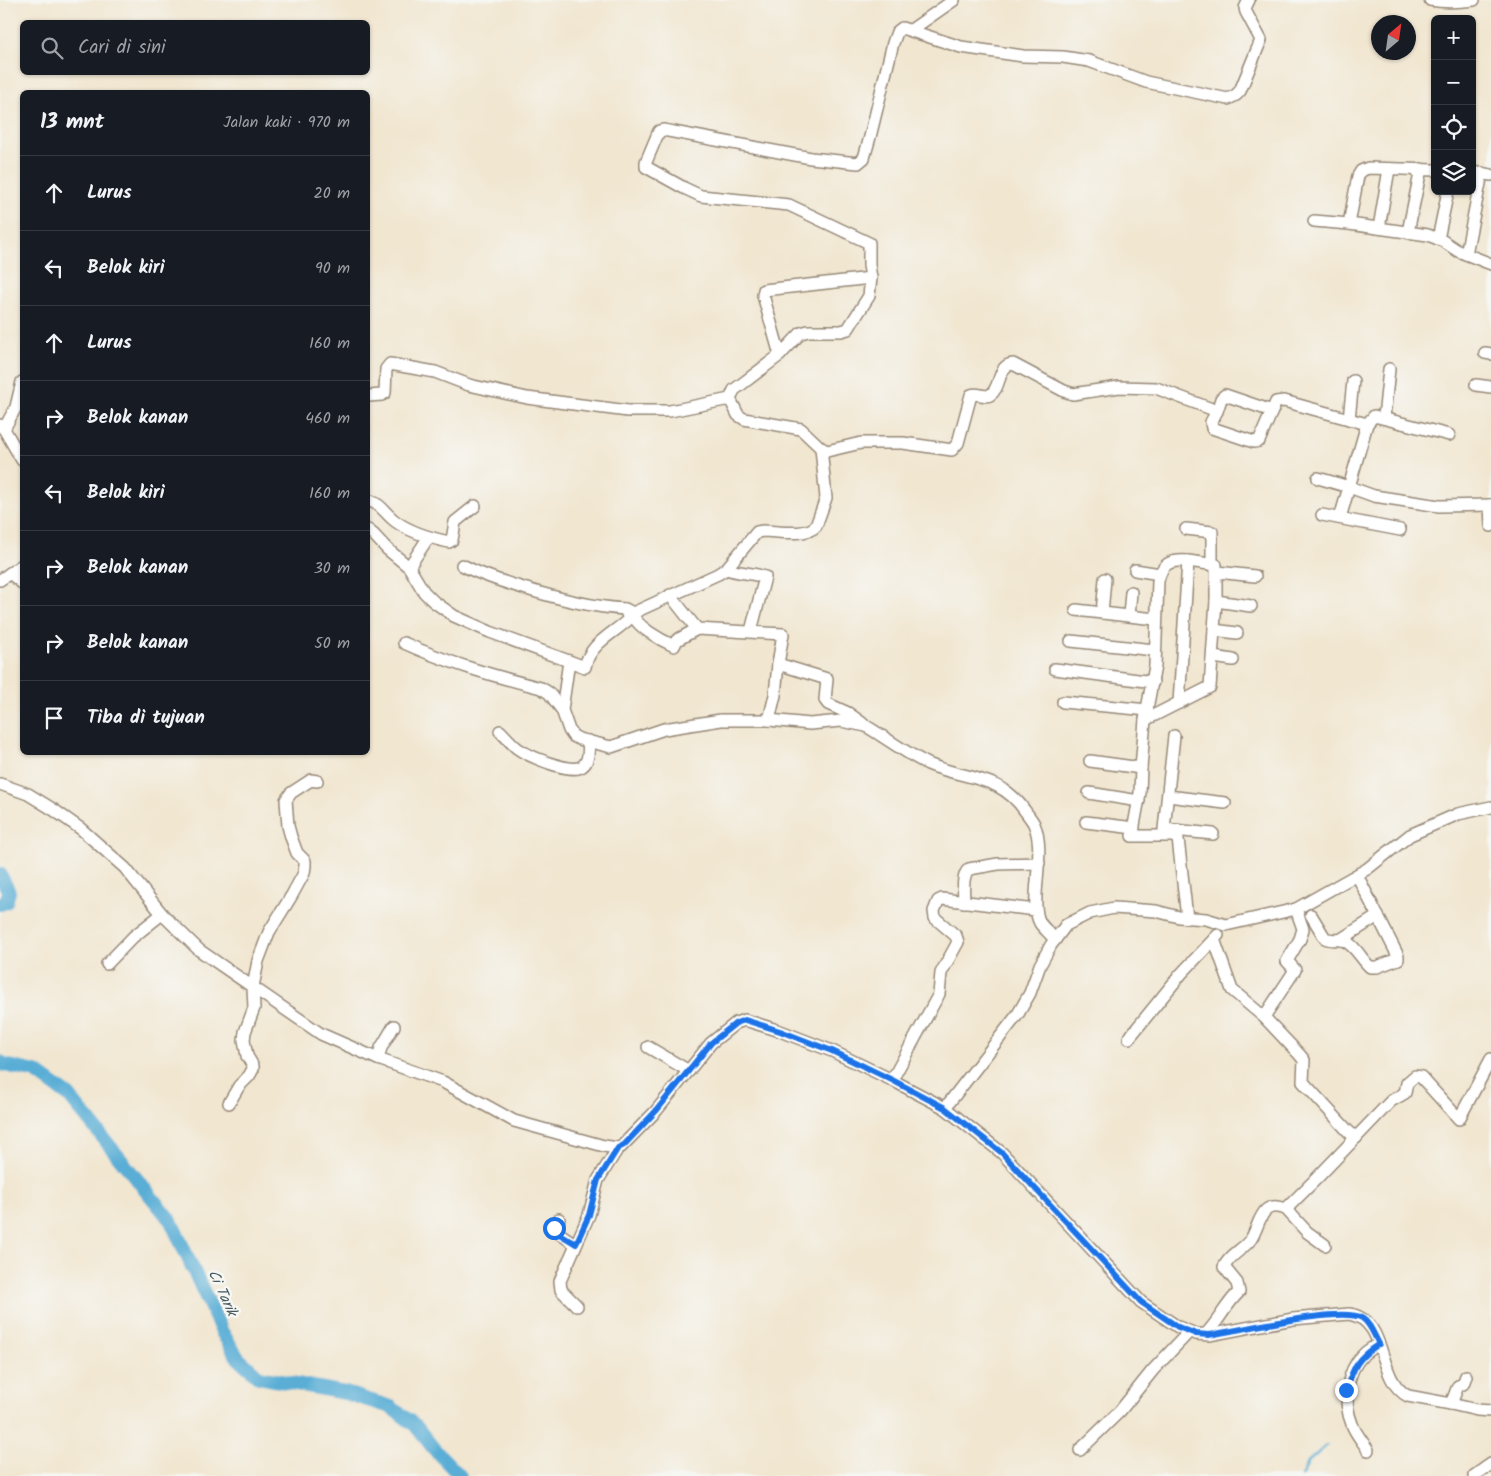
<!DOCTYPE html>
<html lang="id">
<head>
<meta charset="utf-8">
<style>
  body { margin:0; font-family:Kalam,sans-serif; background:#20242c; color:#f1f3f6 }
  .controls { position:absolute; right:15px; top:15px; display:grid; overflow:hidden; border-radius:8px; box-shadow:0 1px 4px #0004 }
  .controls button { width:45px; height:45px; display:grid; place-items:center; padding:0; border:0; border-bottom:1px solid #363941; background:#171b24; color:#f1f3f6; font:25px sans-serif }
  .compass { position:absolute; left:1371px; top:15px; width:45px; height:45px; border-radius:50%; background:#171b24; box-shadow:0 1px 4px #0004; rotate:29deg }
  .stop { position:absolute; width:15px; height:15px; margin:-11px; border:4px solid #1a73e8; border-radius:50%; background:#fff }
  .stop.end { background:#1a73e8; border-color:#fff; box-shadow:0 1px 5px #0008 }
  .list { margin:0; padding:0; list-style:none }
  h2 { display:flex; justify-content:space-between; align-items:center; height:65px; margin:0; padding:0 20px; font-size:21px }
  h2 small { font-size:16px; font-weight:400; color:#9ea1a6 }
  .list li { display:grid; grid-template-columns:32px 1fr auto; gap:15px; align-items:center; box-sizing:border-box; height:75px; padding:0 20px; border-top:1px solid #363941 }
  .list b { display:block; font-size:19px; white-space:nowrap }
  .list em { font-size:16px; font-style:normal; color:#9ea1a6 }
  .icon { flex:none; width:28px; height:28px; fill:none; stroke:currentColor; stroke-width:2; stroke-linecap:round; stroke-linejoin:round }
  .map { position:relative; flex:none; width:1491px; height:1476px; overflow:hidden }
  .search { position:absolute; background:#171b24; box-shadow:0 1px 4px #0004; left:20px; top:20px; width:350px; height:55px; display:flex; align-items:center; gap:12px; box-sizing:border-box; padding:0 18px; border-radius:8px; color:#9ea1a6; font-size:19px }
  .panel { position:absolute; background:#171b24; box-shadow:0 1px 4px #0004; left:20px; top:90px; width:350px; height:665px; border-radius:8px }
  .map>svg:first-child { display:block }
</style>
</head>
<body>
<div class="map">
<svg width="1491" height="1476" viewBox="0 0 1491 1476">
  <rect width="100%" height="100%" fill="#f6f6f2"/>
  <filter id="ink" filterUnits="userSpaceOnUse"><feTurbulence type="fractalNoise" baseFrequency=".02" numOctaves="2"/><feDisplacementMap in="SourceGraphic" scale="10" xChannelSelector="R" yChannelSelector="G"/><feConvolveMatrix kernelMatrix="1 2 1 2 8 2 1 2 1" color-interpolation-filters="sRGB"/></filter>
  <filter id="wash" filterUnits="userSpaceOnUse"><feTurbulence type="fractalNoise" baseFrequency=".0096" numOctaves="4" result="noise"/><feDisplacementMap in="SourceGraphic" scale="20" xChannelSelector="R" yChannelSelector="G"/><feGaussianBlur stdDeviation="1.12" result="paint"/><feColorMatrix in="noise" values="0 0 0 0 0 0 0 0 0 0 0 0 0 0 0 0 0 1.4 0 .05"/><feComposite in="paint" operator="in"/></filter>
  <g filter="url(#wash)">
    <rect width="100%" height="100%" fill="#f1e6d0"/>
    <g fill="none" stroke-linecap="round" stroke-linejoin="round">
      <polyline stroke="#5aaed6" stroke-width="2.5" points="1301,1476 1309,1461 1327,1445"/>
      <g stroke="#5aaed6" stroke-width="14">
        <polyline points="0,874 9,892 6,902 0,904"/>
        <polyline points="0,1062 4,1065 36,1072 69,1096 171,1221 222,1332 238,1358 259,1377 345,1393 391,1407 415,1425 434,1449 460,1476"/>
      </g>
    </g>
  </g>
  <g filter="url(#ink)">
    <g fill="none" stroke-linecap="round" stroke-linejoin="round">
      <defs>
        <g id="minor">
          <path d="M1430 0C1446 3 1459 2 1474 0"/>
          <polyline points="911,30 954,0"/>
          <polyline points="1472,172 1491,175"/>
          <polyline points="1314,221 1349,224 1428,235 1443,241 1458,251 1491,264"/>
          <polyline points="1349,224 1358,176 1361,171 1368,168 1435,170"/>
          <polyline points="1379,228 1389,169"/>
          <polyline points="1408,232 1421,169"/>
          <polyline points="1438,239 1448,191"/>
          <polyline points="1466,254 1482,173"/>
          <polyline points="1485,353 1491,354"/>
          <polyline points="780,355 763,295 764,290 871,278 869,265 869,243 789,205 701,196 684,188 646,167 646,162 659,131 663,130 811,158 858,163 864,158 870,137 893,43 897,32 902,28 961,47 1023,56 1063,57 1089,61 1146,82 1228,99 1236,95 1240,91 1261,40 1246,12 1245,8 1249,0"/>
          <polyline points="1476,385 1491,387"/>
          <polyline points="368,396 382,395 385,393 386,369 390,364 435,372 469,385 527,398 628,411 670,411 730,399 738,415 744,419 801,429 821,448"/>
          <polyline points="730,399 734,390 780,355 801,333 808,331 841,331 848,329 869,296 871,278"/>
          <polyline points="1217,411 1211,422 1212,428 1254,442 1259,441 1272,411"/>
          <polyline points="1384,418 1389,369"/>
          <polyline points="1349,419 1353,381"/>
          <polyline points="1367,424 1374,416 1449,435"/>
          <polyline points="0,425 4,429 22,460"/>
          <polyline points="4,429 16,407 22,382"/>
          <polyline points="1318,478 1349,487 1340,518"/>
          <path d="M368 500C383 505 383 512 395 521 410 532 430 538 449 542L452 540 455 522 475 506"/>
          <polyline points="1490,505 1491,526"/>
          <polyline points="1322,515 1400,530"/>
          <polyline points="1186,529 1212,532 1212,564"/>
          <path d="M368 530 374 535 387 549 409 567 424 592 433 601 454 616 490 632 585 667C589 644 613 634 629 619L625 609 633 613 718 574 726 569 757 532 763 531C777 531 806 537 816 526L826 498 821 448 827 451 861 443H903L952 450 958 443 971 395C978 392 985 398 990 395 1002 387 997 365 1013 364L1064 391 1073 394 1119 387 1156 388 1217 411 1221 399 1225 395 1272 411 1276 402 1284 401 1367 424 1349 487 1374 496 1439 506 1491 505"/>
          <polyline points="1188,561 1216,565 1216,601 1251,606"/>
          <path d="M462 565C481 575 500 581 520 587 555 598 589 607 625 609"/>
          <polyline points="409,567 428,538"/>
          <path d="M726 569C739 573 752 573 765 577L751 631"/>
          <polyline points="1135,570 1160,574"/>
          <polyline points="1217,572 1255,576"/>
          <polyline points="10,573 22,583"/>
          <polyline points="0,580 22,565"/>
          <polyline points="670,595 697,629"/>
          <polyline points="1076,610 1155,619"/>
          <path d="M633 613C634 626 663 641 674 646L677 640 697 629 783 634 778 664 827 679 825 700 828 704 848 713 862 723"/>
          <polyline points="1102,613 1105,579"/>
          <polyline points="1129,616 1131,592"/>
          <polyline points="1214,630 1237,633"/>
          <polyline points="1071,641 1154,650"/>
          <path d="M404 643C448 663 494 676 541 688L549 693 562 710"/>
          <polyline points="1213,657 1233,660"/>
          <path d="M569 661 562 710 569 730 573 736 579 739 611 747 664 729 721 720H769L810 724 841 721 866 726C886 738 907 754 928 764 965 780 1000 774 1025 811 1028 815 1032 820 1034 824 1047 853 1028 901 1040 923 1044 929 1051 934 1055 940"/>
          <polyline points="1055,669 1153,682"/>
          <polyline points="1063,702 1148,710"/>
          <polyline points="769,720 775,695 778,664"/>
          <path d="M1145 720 1155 666 1158 581C1162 563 1170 560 1188 561L1179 703"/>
          <path d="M500 731C506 737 511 743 517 748 526 755 538 759 549 763 573 771 592 775 588 741"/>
          <polyline points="1174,736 1164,829 1213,834"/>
          <polyline points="1090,761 1141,768 1145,720 1210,687 1216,601"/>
          <polyline points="1141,768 1140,793 1132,836 1174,836"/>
          <path d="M0 784 28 794 54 810 81 829 125 868 162 914 199 950 321 1034 378 1059 443 1082 514 1121 604 1146 618 1148 621 1147 656 1111 711 1043 736 1023 745 1020 780 1031 832 1051 892 1080 945 1108 1002 1153 1141 1302 1178 1327 1196 1334 1209 1335 1293 1319 1349 1314C1389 1320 1376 1380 1408 1396L1451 1404 1477 1410 1491 1411"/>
          <polyline points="1089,793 1139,801"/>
          <polyline points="1168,796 1225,803"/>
          <polyline points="1086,822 1134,828"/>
          <polyline points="1177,830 1187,918"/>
          <path d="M964 902C964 892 961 876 969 869L998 864 1039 863"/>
          <path d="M1311 915 1325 938C1331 941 1336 939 1342 940 1354 943 1361 959 1370 967H1377L1398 959V956L1357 875"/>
          <polyline points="1214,939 1232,990 1264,1017 1299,1054 1304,1060 1303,1082 1348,1131 1356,1138"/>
          <polyline points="1340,940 1378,916"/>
          <polyline points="107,964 133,937 162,914"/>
          <polyline points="1264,1017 1295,970 1287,961 1300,939 1303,929 1296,909"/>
          <polyline points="1129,1038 1181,974 1218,935"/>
          <polyline points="648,1047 689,1071"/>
          <polyline points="378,1059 381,1048 394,1026"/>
          <polyline points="892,1080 939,994 941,973 958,942 956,936 935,918 934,911 938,901 942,899 1036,910"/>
          <polyline points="229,1103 239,1086 249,1076 253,1069 253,1066 247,1056 244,1040 245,1032 254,1008 253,987 258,961 269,932 292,895 304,873 305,866 305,861 297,853 291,837 288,826 286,800 291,793 311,780 317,781"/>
          <polyline points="945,1108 1018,1014 1030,993 1040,965 1051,945 1066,925 1090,913 1114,908 1156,911 1179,917 1206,919 1226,925 1296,909 1367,869 1410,835 1458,814 1491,807"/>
          <polyline points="1286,1209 1307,1232 1325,1245"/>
          <polyline points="559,1219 554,1230 575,1244"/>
          <polyline points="577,1306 561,1290 560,1281 589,1215 598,1180 618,1148"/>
          <path d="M1203 1334H1206C1219 1321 1226 1304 1239 1292L1237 1283 1224 1267C1230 1254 1243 1250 1251 1239 1261 1223 1260 1199 1286 1209L1318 1177 1391 1101 1405 1093 1407 1083 1415 1076 1421 1077 1459 1119 1491 1059"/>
          <polyline points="1451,1404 1458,1386 1463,1384 1466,1376"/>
          <polyline points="1080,1450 1120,1411 1153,1370 1189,1332"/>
          <path d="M1368 1450C1363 1442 1355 1433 1352 1424 1343 1402 1346 1372 1363 1355 1367 1350 1374 1347 1379 1344"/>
          <polyline points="1474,1476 1491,1464"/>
        </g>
      </defs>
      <use href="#minor" stroke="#968877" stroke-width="14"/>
      <use href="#minor" stroke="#fff" stroke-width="11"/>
    </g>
  </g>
  <g fill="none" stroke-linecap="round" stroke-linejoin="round" filter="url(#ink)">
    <path stroke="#1a73e8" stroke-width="6" d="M554 1228 556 1232 576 1244 589 1215 598 1180 618 1148 624 1145 656 1111 711 1043 736 1023 745 1020 780 1031 832 1051 892 1080 945 1108 1002 1153 1141 1302 1178 1327 1196 1334 1209 1335C1237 1331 1342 1306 1362 1318 1370 1323 1374 1335 1379 1344 1357 1358 1354 1366 1346 1390"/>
  </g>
  <g text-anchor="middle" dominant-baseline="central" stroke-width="5" stroke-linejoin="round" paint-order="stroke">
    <g font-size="15" font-style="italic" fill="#46585e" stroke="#f6f6f2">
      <text transform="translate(222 1293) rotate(65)">Ci Tarik</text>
    </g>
  </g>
</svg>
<div class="controls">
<button>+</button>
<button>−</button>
<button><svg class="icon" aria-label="locate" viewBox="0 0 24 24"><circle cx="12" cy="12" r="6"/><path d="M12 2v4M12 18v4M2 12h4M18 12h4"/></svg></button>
<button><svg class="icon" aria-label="layers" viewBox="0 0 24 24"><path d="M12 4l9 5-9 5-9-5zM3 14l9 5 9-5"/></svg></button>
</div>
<svg class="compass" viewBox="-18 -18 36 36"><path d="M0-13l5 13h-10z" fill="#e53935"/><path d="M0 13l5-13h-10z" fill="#9ea1a6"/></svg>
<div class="stop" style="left:554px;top:1228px"></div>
<div class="stop end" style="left:1346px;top:1390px"></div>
<div class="search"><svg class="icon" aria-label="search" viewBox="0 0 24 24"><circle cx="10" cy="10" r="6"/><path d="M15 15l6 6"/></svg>Cari di sini</div>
<section class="panel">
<h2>13 mnt<small>Jalan kaki · 970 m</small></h2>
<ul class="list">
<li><svg class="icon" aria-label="ahead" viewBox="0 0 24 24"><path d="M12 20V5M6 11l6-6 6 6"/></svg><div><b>Lurus</b></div><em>20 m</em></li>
<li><svg class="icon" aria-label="left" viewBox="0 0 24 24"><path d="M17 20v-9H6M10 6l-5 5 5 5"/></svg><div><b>Belok kiri</b></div><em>90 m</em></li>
<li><svg class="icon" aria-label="ahead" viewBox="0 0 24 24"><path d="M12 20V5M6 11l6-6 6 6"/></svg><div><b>Lurus</b></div><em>160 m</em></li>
<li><svg class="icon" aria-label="right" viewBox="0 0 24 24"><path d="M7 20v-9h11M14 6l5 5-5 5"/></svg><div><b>Belok kanan</b></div><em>460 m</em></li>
<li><svg class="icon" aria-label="left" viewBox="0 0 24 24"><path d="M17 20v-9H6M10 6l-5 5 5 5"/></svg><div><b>Belok kiri</b></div><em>160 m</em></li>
<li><svg class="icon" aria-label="right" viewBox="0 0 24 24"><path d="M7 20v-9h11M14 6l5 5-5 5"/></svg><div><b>Belok kanan</b></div><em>30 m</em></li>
<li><svg class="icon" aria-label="right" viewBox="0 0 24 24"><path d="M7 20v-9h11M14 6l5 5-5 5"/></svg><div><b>Belok kanan</b></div><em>50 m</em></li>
<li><svg class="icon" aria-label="arrive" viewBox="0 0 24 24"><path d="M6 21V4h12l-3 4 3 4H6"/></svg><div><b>Tiba di tujuan</b></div></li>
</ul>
</section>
</div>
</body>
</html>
